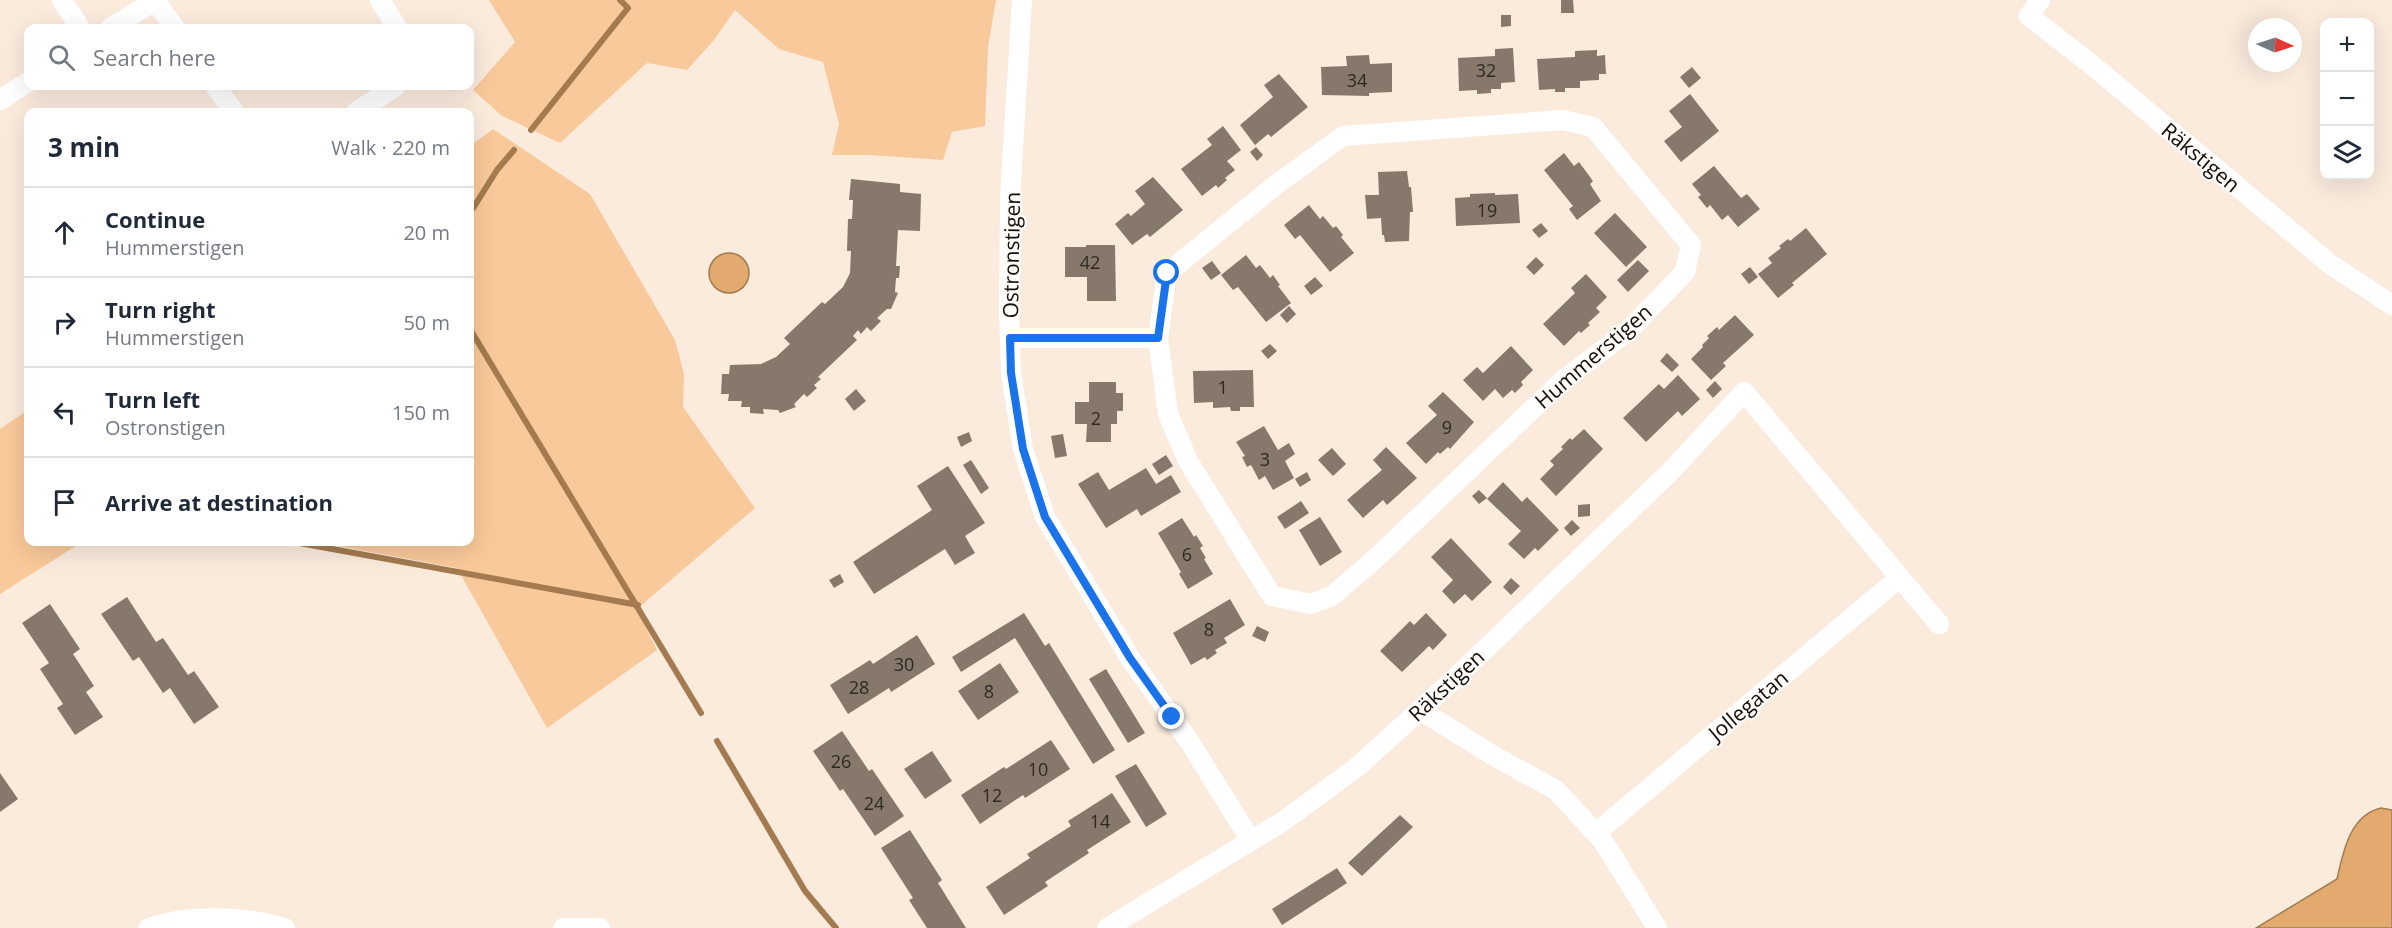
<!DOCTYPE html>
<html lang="en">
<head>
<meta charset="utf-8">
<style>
  body { margin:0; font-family:"Open Sans",sans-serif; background:#f6f6f7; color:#1f2937 }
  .controls { position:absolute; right:18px; top:18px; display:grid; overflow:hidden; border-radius:12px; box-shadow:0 6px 24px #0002 }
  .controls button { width:54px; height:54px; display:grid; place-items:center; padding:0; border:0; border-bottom:2px solid #e0e1e3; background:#fff; color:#1f2937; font:30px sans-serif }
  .compass { position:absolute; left:2248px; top:18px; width:54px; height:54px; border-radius:50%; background:#fff; box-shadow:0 6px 24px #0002; rotate:93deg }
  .stop { position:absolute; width:18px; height:18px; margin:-14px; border:4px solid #1a73e8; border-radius:50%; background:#fff }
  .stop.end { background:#1a73e8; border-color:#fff; box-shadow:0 2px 6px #0008 }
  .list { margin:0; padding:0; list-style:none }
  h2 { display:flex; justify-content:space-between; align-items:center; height:78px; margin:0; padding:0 24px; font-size:26px }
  h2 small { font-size:20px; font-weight:400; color:#747a83 }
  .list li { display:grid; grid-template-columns:39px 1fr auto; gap:18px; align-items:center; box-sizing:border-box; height:90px; padding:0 24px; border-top:2px solid #e0e1e3 }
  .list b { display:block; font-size:22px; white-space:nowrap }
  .list p { margin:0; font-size:20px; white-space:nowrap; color:#747a83 }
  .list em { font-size:20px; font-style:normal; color:#747a83 }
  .icon { flex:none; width:33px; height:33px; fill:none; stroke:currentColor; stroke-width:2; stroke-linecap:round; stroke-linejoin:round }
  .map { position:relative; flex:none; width:2392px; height:928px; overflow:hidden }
  .search { position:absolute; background:#fff; box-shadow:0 6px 24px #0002; left:24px; top:24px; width:450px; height:66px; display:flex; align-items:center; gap:15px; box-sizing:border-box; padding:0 21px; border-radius:12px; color:#747a83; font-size:22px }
  .panel { position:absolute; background:#fff; box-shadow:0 6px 24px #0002; left:24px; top:108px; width:450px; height:438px; border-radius:12px }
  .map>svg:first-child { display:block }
</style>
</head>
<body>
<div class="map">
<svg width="2392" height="928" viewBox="0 0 2392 928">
  <rect width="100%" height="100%" fill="#faebdd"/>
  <g fill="#f8c99a">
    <polygon points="489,0 996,0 988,47 985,126 952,132 943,160 870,155 832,155 839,124 823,62 779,49 735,10 714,40 687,70 647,63 560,143 502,116 473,90 515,42"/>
    <polygon points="493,129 590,194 675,340 684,374 683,407 755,508 637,609 657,650 547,728 457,568 317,542 470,542 470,146"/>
    <polygon points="28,410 28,542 82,542 0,594 0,429"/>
  </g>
  <g fill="#e3aa6f" stroke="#a47b50" stroke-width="1.5">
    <circle cx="729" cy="273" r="20"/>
    <path d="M2381 808 2392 810V928H2256L2337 879C2343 852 2350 815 2381 808Z"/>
  </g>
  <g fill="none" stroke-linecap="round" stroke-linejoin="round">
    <g stroke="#a47b50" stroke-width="6">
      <polyline points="531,130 628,8 620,0"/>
      <polyline points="470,213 497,170 514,150"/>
      <polyline points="470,329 701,713"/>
      <polyline points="294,542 638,605"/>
      <polyline points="717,741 805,891 836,928"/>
    </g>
  </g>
  <g fill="#86796c">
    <polygon points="1561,0 1573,0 1574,13 1561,13"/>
    <polygon points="1501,15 1511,15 1511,26 1501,27"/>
    <polygon points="1513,48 1515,82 1501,83 1501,89 1491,89 1491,93 1477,94 1477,90 1459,91 1458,58 1495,56 1495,49"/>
    <polygon points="1597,50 1597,56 1605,55 1606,74 1599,74 1599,80 1580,81 1580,88 1565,88 1565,92 1555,92 1555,89 1539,90 1537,59 1575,57 1575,51"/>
    <polygon points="1369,55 1370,64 1392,63 1392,92 1369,93 1369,96 1322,95 1321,67 1347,66 1346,56"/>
    <polygon points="1692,67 1701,78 1689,88 1680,77"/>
    <polygon points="1279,74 1308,107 1271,137 1268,134 1255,145 1240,125 1273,97 1264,85"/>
    <polygon points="1690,94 1719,131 1681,162 1664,141 1682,127 1669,111"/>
    <polygon points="1223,126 1241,150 1227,161 1235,170 1225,178 1227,180 1218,188 1216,185 1202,196 1181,169 1212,145 1207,139"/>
    <polygon points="1256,147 1263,155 1257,161 1250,152"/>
    <polygon points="1564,153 1574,166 1579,162 1593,181 1590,184 1601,201 1577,220 1569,209 1573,206 1544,170"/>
    <polygon points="1714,166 1741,198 1747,194 1760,209 1738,227 1728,215 1722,220 1710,205 1707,208 1698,197 1701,195 1692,184"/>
    <polygon points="1407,171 1409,187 1411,187 1413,212 1410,212 1409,241 1385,242 1384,235 1382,235 1381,218 1367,219 1365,195 1379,195 1378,172"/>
    <polygon points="1153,177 1183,210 1150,237 1147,234 1132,245 1115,224 1128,213 1131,216 1145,204 1135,191"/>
    <polygon points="851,179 900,184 900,192 921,194 920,231 898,230 896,266 900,266 899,278 896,278 895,292 898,293 891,309 887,309 877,318 881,321 871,331 867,327 861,334 858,330 853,336 857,340 818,377 821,379 814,385 817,388 807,397 804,394 794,404 796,407 780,413 778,410 763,409 764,414 750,413 750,407 741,407 742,401 728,401 729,394 721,394 722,374 729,374 730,365 761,364 776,357 790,344 784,338 822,302 825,304 843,287 850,273 851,251 847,251 848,219 852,219 853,200 849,200"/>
    <polygon points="1495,193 1495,195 1518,194 1520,223 1456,226 1455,198 1470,197 1470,194"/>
    <polygon points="1309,205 1320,219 1323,216 1333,228 1336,226 1343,235 1341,237 1354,253 1330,272 1300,235 1295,239 1284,225"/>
    <polygon points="1615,213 1647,247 1626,267 1594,233"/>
    <polygon points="1541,223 1548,231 1539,238 1532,230"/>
    <polygon points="1806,228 1827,254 1792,283 1794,285 1778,298 1758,274 1772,263 1768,258 1781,248 1779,246 1788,239 1790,241"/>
    <polygon points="1086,245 1115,245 1116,301 1087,301 1087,277 1065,277 1065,247 1086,247"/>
    <polygon points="1246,255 1256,268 1260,265 1270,278 1273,275 1280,285 1278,286 1291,303 1266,322 1238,287 1233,290 1221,275"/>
    <polygon points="1536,257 1544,265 1534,275 1526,267"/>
    <polygon points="1638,260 1649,271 1628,292 1617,280"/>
    <polygon points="1212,261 1221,273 1211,280 1202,268"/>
    <polygon points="1750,267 1758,277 1749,284 1741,274"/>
    <polygon points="1586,274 1607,297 1596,308 1600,312 1588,323 1590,325 1581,333 1579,331 1564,346 1543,324 1575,293 1571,288"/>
    <polygon points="1315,277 1323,286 1311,295 1304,286"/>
    <polygon points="1289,306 1296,314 1287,323 1280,315"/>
    <polygon points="1735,315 1754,335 1723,363 1726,366 1711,380 1691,359 1703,347 1702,345 1709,338 1707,336 1717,327 1719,330"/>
    <polygon points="1270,344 1277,351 1268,359 1261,351"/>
    <polygon points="1511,346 1533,370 1521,382 1523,385 1515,393 1512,390 1503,398 1495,389 1483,401 1463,380 1477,367 1483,373"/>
    <polygon points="1667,353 1679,365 1672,372 1660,361"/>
    <polygon points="1253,370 1254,407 1240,407 1240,411 1231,411 1230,407 1213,408 1213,402 1194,403 1193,371"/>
    <polygon points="1678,375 1700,399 1682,416 1678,411 1646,442 1623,418 1659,384 1664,389"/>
    <polygon points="1715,381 1722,389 1713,398 1706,390"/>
    <polygon points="1089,382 1116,382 1116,393 1123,393 1123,411 1117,411 1117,424 1111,424 1111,442 1086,442 1087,424 1075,424 1075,402 1089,402"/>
    <polygon points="856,389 866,401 854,411 845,399"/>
    <polygon points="1443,392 1474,422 1450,449 1448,447 1440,454 1438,452 1426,464 1406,443 1437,415 1428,406"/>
    <polygon points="1264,426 1278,450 1289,443 1295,454 1285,461 1294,478 1273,490 1265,476 1259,480 1251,465 1247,467 1242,457 1245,456 1236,442"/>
    <polygon points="1584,429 1603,449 1556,496 1540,479 1554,465 1550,461 1563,449 1561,447 1570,438 1572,440"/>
    <polygon points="969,432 972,441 961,447 957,437"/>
    <polygon points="1063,434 1067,456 1055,458 1051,436"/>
    <polygon points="1386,447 1417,478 1387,505 1383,500 1363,518 1347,500 1382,470 1373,460"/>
    <polygon points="1332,448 1346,464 1333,476 1318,460"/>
    <polygon points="1166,455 1173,466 1159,475 1152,464"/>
    <polygon points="971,460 989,488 981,494 963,465"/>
    <polygon points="948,466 985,523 965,536 975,553 955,565 945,549 874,594 853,562 932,510 917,486"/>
    <polygon points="1146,468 1156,484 1171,475 1181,492 1141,516 1137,509 1106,528 1078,484 1098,472 1109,490"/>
    <polygon points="1307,472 1311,480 1300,487 1295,479"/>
    <polygon points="1503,482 1522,502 1527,497 1559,530 1538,551 1535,548 1524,559 1508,544 1521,531 1487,499"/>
    <polygon points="1479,490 1487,498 1479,504 1472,496"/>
    <polygon points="1301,501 1309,513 1285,529 1277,517"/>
    <polygon points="1590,504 1590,516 1578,517 1578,505"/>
    <polygon points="1320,517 1342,552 1320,566 1299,530"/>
    <polygon points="1182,518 1194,537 1196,535 1203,546 1200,548 1206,558 1204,559 1213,574 1188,589 1179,574 1181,572 1158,533"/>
    <polygon points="1572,520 1580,528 1571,536 1564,528"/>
    <polygon points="1451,538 1492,582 1472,601 1465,594 1454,604 1442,591 1453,580 1431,557"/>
    <polygon points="840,574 844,582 834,588 829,580"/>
    <polygon points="1511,578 1520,586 1511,595 1503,587"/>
    <polygon points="127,597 156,642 163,638 188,675 194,671 219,707 194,724 170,688 163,693 139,657 133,661 101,614"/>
    <polygon points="1230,599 1245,625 1224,638 1227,643 1215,650 1217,653 1207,660 1205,657 1191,665 1173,633"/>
    <polygon points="50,604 80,649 73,654 94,686 86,692 103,717 75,735 57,708 63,704 40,669 49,663 22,623"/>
    <polygon points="1024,613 1045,646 1049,643 1115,750 1093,764 1015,638 961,672 952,657"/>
    <polygon points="1426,613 1447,635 1433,650 1429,646 1402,672 1380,651 1410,621 1414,625"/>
    <polygon points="1257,626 1269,632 1265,642 1252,636"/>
    <polygon points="917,635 935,664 891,692 889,688 848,714 830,685 870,660 873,664"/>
    <polygon points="1000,663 1019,692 978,720 958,691"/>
    <polygon points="1106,669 1145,733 1128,743 1089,679"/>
    <polygon points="842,731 869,771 872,769 904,816 875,836 843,789 840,791 813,751"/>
    <polygon points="1051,740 1070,769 1025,798 1023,795 980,824 961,795 1004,767 1006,769"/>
    <polygon points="932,751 952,781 925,799 904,769"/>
    <polygon points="1136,764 1167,814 1146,827 1115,776"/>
    <polygon points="0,773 18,799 0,812"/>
    <polygon points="1112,793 1131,822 1087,850 1089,853 1045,882 1048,886 1004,915 986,887 1030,858 1027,854 1071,826 1068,821"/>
    <polygon points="1400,815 1413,827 1362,876 1348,863"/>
    <polygon points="910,830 942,880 938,883 966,928 927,928 909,900 913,898 881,848"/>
    <polygon points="1337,868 1347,883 1282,925 1272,909"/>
  </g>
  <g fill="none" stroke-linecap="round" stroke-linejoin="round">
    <g stroke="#fff" stroke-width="20">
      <polyline points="62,0 80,28"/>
      <polyline points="380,0 397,28"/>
      <polyline points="1022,0 1010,197 1009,312 1011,373 1023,449 1045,517 1130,658 1191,744 1251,841"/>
      <polyline points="2040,0 2029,16 2092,65 2330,264 2392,305"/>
      <polyline points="155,1 175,28"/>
      <polyline points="110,28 157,0"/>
      <polyline points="215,86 234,112"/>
      <polyline points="0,100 28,82"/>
      <polyline points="356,112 396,86"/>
      <polyline points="1010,338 1158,338 1167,273 1277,184 1343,136 1563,120 1593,127 1691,245 1685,272 1629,330 1561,382 1375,559 1332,596 1311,604 1272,596 1188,461 1168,414 1158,338"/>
      <polyline points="1420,710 1494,756 1556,790 1603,841 1657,928"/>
      <polyline points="1596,833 1899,578"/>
      <path d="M149 928C188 914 245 916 285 928"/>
      <polyline points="563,928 600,928"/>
      <polyline points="1107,928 1282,822 1356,768 1452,681 1671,471 1744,392 1939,624"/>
    </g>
  </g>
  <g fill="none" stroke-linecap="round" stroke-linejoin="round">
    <polyline stroke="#1a73e8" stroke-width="8" points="1167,273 1158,338 1010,338 1011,373 1023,449 1045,517 1130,658 1172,717"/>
  </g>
  <g text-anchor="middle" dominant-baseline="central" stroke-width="4.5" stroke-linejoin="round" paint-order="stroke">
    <g font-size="18" fill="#2e2821">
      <text x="1486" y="70">32</text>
      <text x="1357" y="80">34</text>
      <text x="1487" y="210">19</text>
      <text x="1090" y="262">42</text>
      <text x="1223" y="387">1</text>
      <text x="1096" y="418">2</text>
      <text x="1447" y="427">9</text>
      <text x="1265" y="459">3</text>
      <text x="1187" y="554">6</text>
      <text x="1209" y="629">8</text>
      <text x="904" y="664">30</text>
      <text x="859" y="687">28</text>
      <text x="989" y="691">8</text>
      <text x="841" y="761">26</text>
      <text x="1038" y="769">10</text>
      <text x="992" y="795">12</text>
      <text x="874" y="803">24</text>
      <text x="1100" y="821">14</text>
    </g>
    <g font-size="21" fill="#110d08" stroke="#fefbf8">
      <text transform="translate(2201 157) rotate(40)">Räkstigen</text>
      <text transform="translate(1011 255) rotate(-89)">Ostronstigen</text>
      <text transform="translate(1593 356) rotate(-41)">Hummerstigen</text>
      <text transform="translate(1446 685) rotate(-43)">Räkstigen</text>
      <text transform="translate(1748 705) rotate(-40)">Jollegatan</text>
    </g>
  </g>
</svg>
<div class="controls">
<button>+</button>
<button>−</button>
<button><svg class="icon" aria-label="layers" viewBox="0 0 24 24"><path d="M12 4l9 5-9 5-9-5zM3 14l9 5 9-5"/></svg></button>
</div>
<svg class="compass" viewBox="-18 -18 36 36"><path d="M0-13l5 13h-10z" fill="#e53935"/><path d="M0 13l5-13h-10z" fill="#747a83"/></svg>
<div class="stop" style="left:1167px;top:273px"></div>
<div class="stop end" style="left:1172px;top:717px"></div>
<div class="search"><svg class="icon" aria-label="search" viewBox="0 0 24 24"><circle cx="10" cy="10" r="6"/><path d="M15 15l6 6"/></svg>Search here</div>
<section class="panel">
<h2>3 min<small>Walk · 220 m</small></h2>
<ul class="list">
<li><svg class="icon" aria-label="ahead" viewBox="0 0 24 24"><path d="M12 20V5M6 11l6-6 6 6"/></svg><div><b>Continue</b><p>Hummerstigen</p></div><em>20 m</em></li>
<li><svg class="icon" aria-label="right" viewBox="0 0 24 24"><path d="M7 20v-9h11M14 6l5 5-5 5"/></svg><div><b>Turn right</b><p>Hummerstigen</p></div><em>50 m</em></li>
<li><svg class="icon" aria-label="left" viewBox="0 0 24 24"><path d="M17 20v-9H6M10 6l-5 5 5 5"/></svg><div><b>Turn left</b><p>Ostronstigen</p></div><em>150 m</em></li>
<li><svg class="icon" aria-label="arrive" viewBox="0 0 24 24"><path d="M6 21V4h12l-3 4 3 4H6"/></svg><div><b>Arrive at destination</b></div></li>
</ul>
</section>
</div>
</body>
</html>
